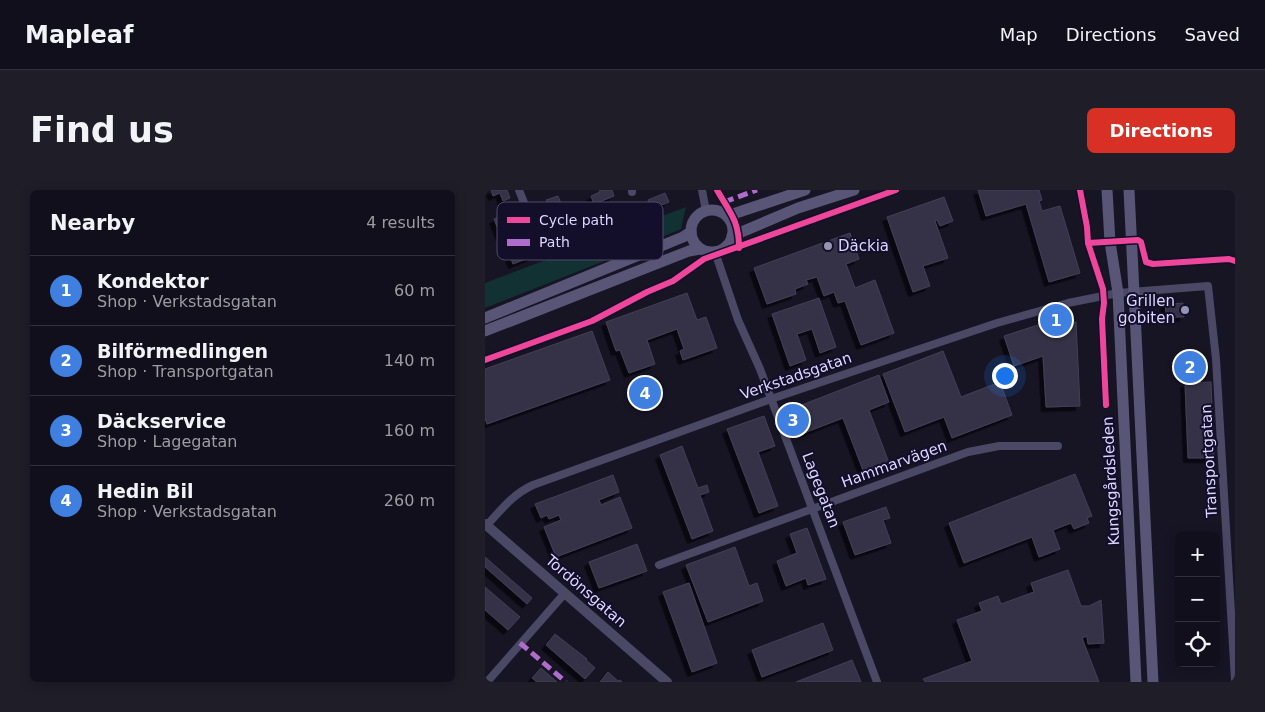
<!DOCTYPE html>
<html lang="en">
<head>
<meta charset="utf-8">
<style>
  body { margin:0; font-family:"DejaVu Sans",sans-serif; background:#1e1d28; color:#f1f3f6 }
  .controls { position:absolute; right:15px; bottom:15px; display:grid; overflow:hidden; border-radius:8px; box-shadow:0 2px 12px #0003 }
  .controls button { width:45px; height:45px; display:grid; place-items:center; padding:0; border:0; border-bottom:1px solid #302f3a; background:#110f1b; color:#f1f3f6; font:25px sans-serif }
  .you { position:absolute; left:519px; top:185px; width:18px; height:18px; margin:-12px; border:4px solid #fff; border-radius:50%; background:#1a73e8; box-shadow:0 0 0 8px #1a73e833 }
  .badge { display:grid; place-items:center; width:32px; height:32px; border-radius:50%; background:#d93025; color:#fff; font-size:16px; font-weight:700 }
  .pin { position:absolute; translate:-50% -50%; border:2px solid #fff; box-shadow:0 1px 5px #0006 }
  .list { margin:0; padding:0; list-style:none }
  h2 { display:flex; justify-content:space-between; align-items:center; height:65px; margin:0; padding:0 20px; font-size:21px }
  h2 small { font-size:16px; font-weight:400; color:#9c9ca3 }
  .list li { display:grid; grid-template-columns:32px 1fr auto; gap:15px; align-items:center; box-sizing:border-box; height:70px; padding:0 20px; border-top:1px solid #302f3a }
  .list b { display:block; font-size:19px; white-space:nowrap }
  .list p { margin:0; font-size:16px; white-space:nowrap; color:#9c9ca3 }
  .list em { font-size:16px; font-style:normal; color:#9c9ca3 }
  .icon { flex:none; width:28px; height:28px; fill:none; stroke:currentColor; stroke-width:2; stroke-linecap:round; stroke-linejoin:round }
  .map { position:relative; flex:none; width:750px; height:492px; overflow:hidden; border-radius:8px }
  header { display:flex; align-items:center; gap:30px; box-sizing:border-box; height:70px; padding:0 25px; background:#110f1b; border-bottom:1px solid #302f3a }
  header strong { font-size:24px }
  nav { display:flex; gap:28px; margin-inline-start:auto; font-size:18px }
  .intro { display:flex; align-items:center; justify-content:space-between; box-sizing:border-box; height:120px; padding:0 30px }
  h1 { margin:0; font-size:35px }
  .button { padding:12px 22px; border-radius:8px; background:#d93025; color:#fff; font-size:18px; font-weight:700 }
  main { display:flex; gap:30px; padding:0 30px }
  aside { flex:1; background:#110f1b; border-radius:8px; box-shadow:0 2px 12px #0003 }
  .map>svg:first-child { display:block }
</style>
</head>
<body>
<header>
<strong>Mapleaf</strong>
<nav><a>Map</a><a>Directions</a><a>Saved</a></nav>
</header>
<div class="intro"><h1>Find us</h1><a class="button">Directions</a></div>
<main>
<aside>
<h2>Nearby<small>4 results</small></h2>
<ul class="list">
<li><span class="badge" style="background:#3f7fe0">1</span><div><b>Kondektor</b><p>Shop · Verkstadsgatan</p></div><em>60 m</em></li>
<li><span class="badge" style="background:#3f7fe0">2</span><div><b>Bilförmedlingen</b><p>Shop · Transportgatan</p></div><em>140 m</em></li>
<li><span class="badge" style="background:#3f7fe0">3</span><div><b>Däckservice</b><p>Shop · Lagegatan</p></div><em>160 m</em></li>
<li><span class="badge" style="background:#3f7fe0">4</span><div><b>Hedin Bil</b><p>Shop · Verkstadsgatan</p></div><em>260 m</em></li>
</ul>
</aside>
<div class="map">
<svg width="750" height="492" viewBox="0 0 750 492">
  <defs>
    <filter id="shadow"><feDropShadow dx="-4.5" dy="4.5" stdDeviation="0" flood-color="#0009"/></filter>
  </defs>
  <rect width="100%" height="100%" fill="#171424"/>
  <polygon fill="#113132" points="201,17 196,39 127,68 0,118 0,93"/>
  <g fill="#363246" stroke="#433f58" filter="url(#shadow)">
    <polygon points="6,0 22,0 25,8 18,11 15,3 8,6"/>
    <polygon points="114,0 127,0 129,6 109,14 106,6 115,2"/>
    <polygon points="493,0 554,0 557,10 554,11 557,21 575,16 595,83 564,92 541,14 501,26"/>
    <polygon points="180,3 184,12 166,19 163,10"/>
    <polygon points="73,6 81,26 69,31 61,10"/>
    <polygon points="459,7 468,31 455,36 452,30 450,31 463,68 438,76 445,96 428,102 402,27"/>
    <polygon points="22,24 30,44 17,49 9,29"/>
    <polygon points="365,43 374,69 361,74 370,98 390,90 409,143 376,155 360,111 353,113 349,102 339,106 332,87 321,90 323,94 310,99 311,104 282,114 269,78"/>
    <polygon points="43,53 48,66 28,74 23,61"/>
    <polygon points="202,103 212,130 221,127 232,158 198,170 195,161 199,159 192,139 162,150 170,174 144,183 135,160 131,161 121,132"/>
    <polygon points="334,108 351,157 335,163 327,139 312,144 321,170 305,176 287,124"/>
    <polygon points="680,110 687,110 687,114 698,113 699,127 681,127"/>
    <polygon points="591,132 595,216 561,217 558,166 529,176 519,146 556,134"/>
    <polygon points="107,141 125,190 2,234 0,228 0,179"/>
    <polygon points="458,161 476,207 515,192 527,225 467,248 459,227 420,242 398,184"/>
    <polygon points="394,185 404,212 384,220 406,278 381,288 358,228 319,243 309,218"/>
    <polygon points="726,192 729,268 703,268 700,193"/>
    <polygon points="279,226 290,256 273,262 293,316 274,323 242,239"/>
    <polygon points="197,256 213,298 222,295 224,302 215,305 228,341 207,349 175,265"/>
    <polygon points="590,284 607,326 602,328 604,333 589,339 586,333 568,340 575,359 554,367 547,347 479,373 464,333"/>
    <polygon points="128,285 134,302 114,310 116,315 135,307 147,338 71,367 59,337 76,330 74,325 64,329 62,325 56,328 50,314"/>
    <polygon points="401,317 405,328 398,330 406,353 370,365 358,332"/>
    <polygon points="322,338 341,389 323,395 321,388 301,396 292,371 312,363 305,344"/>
    <polygon points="152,354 162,381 114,398 104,372"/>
    <polygon points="250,357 264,396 272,393 278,411 223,432 201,375"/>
    <polygon points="0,367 47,408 42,414 0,377"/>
    <polygon points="583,380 596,416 604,416 616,410 619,453 603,454 602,446 597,448 614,492 440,492 438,489 487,471 472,430 497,421 494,413 513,406 516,414 549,402 546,393"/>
    <polygon points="204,393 232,473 207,482 178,402"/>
    <polygon points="0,397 35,427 23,440 0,420"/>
    <polygon points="338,433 348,460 277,487 267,460"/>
    <polygon points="70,444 102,469 101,470 110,478 100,489 61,455"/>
    <polygon points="367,470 376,492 311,492"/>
    <polygon points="56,478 72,492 52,492 47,488"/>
    <polygon points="123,482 133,491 135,490 137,492 115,492"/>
  </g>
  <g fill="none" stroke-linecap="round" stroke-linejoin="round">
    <g stroke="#4a4865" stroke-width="8">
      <polyline points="34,0 45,28"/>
      <polyline points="147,0 147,2"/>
      <polyline points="217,0 221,21"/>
      <polyline points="230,62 253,130 275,179 392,492"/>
      <path d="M2 335C16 320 28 304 48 295L286 209 512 133 583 113 633 103 723 96 731 169 750 490"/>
      <polyline points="174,375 483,262 514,256 573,256"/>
      <polyline points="2,492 80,403"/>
    </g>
    <polyline stroke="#4a4865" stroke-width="10" points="0,334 182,492"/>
    <g stroke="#585577" stroke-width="11">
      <polyline points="622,0 625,52 633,103 651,492"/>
      <polyline points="644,0 668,492"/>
      <circle cx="227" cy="41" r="21"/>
      <polyline points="242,26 320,0"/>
      <polyline points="247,46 313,18 369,0"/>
      <polyline points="0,128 198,47 206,42"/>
      <polyline points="0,141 204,61 215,59"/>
    </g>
    <g stroke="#b06ccc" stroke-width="5" stroke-dasharray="10 5" stroke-linecap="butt">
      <polyline points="239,12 272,0"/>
      <polyline points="35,453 81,492"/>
    </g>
    <defs>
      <g id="cycleway">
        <path d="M232 0C245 23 254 30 254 58"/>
        <polyline points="595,0 602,37 603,53 618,99 619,113 617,129 621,215"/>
        <polyline points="603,53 653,50 656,52 661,72 668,74 744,69 750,71"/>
        <polyline points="0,170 107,131 162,102 188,91 219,69 411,0"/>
      </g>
    </defs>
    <use href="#cycleway" stroke="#130e2a" stroke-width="9"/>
    <use href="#cycleway" stroke="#ed469a" stroke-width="6"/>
  </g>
  <g fill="#9793b2" stroke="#130e2a" stroke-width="2">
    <circle cx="343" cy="56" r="5"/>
    <circle cx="700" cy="120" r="5"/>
  </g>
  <g text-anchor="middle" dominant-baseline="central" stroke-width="4" stroke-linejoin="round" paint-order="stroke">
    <g font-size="15" fill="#dcd7ff" stroke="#130e2a" text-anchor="start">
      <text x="353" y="56">Däckia</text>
      <text x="690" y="111" text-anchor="end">Grillen<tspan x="690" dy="17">gobiten</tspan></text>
    </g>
    <g font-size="15" fill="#dcd7ff" stroke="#130e2a">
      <text transform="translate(311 186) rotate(-19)">Verkstadsgatan</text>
      <text transform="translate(724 271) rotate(-93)">Transportgatan</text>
      <text transform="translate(409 274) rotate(-20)">Hammarvägen</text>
      <text transform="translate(626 291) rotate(-93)">Kungsgårdsleden</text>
      <text transform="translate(336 300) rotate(69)">Lagegatan</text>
      <text transform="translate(101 401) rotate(41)">Tordönsgatan</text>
    </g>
  </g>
  <rect x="12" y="12" width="166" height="58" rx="8" fill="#130e2a" stroke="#4f4a6a" stroke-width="1"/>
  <rect x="22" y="27" width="23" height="6" fill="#ed469a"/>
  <rect x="22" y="49" width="23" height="7" fill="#b06ccc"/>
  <g font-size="14" fill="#dcd7ff">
    <text x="54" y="35">Cycle path</text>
    <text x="54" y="57">Path</text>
  </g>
</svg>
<div class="controls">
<button>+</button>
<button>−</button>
<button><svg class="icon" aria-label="locate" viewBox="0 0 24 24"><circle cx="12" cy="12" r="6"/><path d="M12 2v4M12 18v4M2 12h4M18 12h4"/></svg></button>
</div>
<div class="you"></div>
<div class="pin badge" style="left:571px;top:130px;background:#3f7fe0">1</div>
<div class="pin badge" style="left:705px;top:177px;background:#3f7fe0">2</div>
<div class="pin badge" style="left:308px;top:230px;background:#3f7fe0">3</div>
<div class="pin badge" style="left:160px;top:203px;background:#3f7fe0">4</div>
</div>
</main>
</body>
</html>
